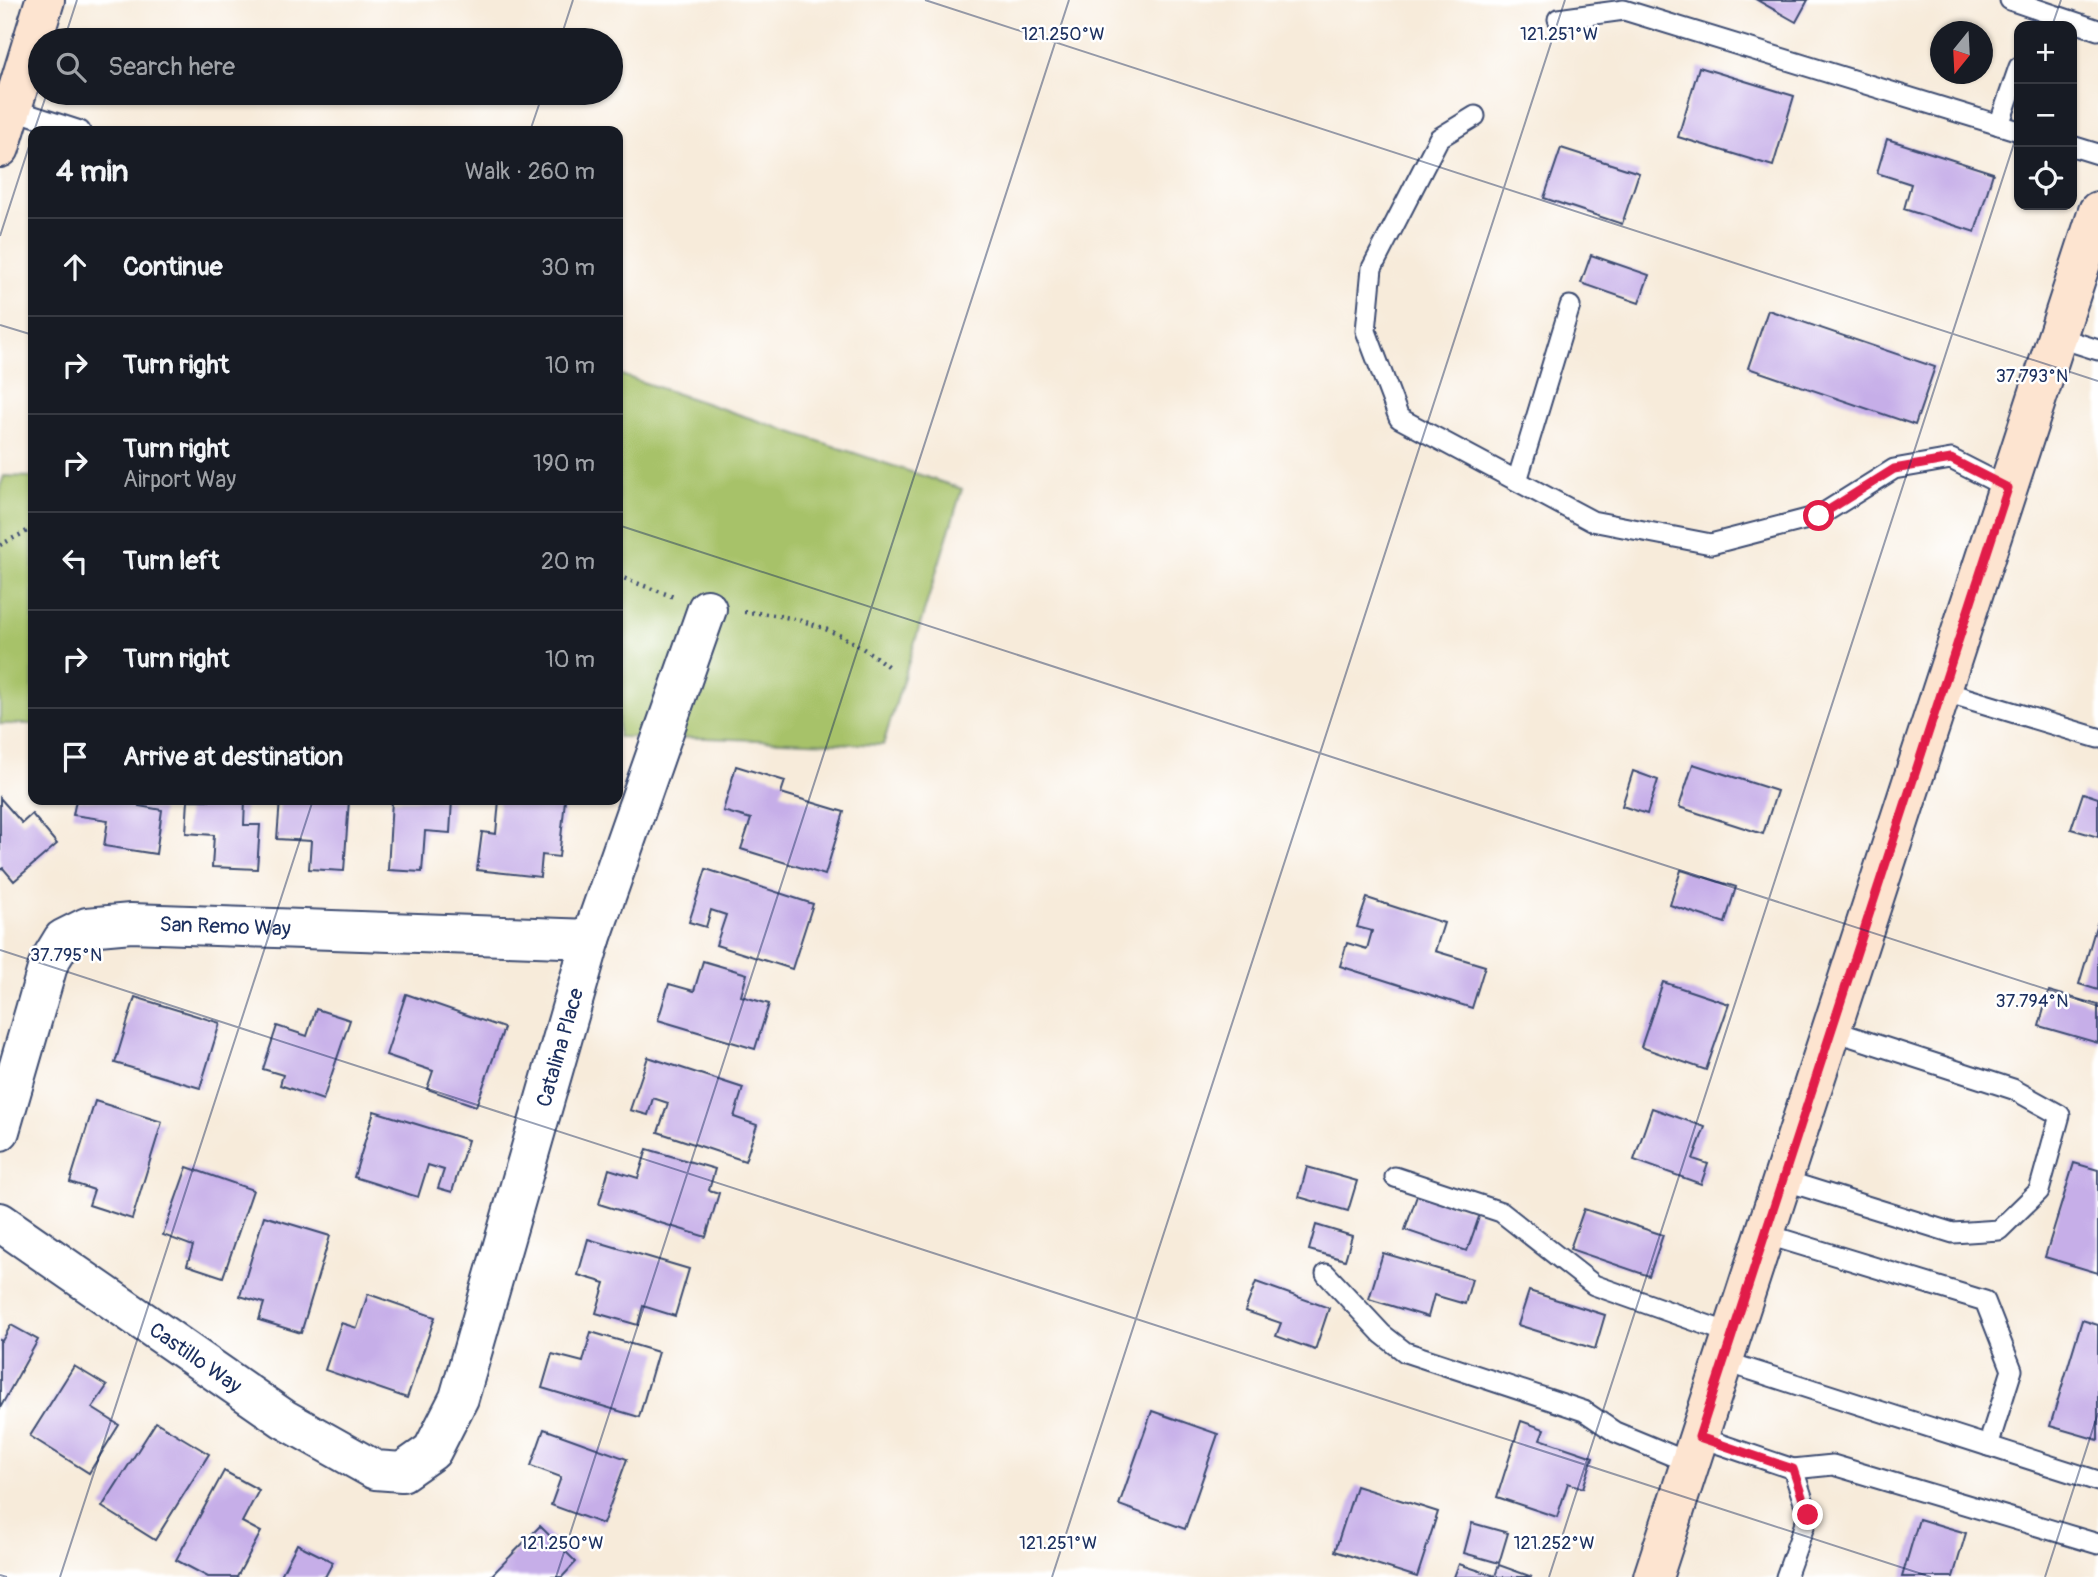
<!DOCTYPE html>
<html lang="en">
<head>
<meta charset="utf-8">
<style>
  body { margin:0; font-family:Pangolin,sans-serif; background:#20242c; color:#f1f3f6 }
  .controls { position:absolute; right:21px; top:21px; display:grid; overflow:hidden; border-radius:14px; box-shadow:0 2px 5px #0004 }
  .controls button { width:63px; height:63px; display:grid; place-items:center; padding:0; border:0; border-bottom:2px solid #363941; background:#171b24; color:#f1f3f6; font:35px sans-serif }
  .compass { position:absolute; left:1930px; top:21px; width:63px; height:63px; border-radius:50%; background:#171b24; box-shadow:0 2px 5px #0004; rotate:198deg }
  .stop { position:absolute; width:21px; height:21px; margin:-16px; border:5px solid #e11d48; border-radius:50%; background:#fff }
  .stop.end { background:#e11d48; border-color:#fff; box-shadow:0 2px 7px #0008 }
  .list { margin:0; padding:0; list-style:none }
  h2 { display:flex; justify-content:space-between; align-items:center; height:91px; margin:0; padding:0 28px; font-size:30px }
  h2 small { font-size:23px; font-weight:400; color:#9ea1a6 }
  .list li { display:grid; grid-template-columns:46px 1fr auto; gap:21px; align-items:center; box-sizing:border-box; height:98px; padding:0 28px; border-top:2px solid #363941 }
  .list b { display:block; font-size:26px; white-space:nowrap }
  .list p { margin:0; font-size:23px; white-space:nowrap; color:#9ea1a6 }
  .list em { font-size:23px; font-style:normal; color:#9ea1a6 }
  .icon { flex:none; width:38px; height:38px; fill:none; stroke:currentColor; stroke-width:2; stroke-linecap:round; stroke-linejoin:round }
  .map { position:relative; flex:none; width:2098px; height:1577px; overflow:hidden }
  .search { position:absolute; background:#171b24; box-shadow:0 2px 5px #0004; left:28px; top:28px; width:595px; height:77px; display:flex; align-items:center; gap:18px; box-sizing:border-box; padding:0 24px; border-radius:38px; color:#9ea1a6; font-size:26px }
  .panel { position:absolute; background:#171b24; box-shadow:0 2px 5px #0004; left:28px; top:126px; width:595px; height:679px; border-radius:14px }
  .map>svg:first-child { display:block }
</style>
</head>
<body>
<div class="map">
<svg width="2098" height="1577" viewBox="0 0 2098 1577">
  <rect width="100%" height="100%" fill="#fff"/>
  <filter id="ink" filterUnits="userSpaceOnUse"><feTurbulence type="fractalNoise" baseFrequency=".0143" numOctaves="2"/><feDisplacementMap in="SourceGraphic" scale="14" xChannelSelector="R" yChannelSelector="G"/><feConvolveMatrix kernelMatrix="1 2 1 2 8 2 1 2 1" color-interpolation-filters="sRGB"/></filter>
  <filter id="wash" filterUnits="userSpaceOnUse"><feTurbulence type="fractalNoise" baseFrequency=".00686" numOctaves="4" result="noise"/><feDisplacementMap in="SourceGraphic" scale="28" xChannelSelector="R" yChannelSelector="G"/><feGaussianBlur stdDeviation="1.57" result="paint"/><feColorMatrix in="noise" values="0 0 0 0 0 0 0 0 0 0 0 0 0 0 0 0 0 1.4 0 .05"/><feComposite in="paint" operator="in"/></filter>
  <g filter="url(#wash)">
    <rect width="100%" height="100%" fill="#f7ebda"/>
    <g fill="#a7c269" stroke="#617864" stroke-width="2">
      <polygon points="618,374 962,489 883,745 706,738 618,737"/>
      <polygon points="4,476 33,477 33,724 0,724 0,487"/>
    </g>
    <g id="blocks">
      <g fill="#c6aee8">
        <polygon points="1757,0 1808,0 1796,22"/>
        <polygon points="1699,67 1794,96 1773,166 1678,137"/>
        <polygon points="1887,139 1993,173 1975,232 1904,209 1911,184 1877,173"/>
        <polygon points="1561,148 1639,173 1622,224 1544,198"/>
        <polygon points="1591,255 1649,275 1639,303 1581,283"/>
        <polygon points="1768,310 1935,367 1915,425 1748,368"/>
        <polygon points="1693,764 1777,791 1763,834 1679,807"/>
        <polygon points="736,766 785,781 781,793 844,812 825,875 741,849 751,819 723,811"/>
        <polygon points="1633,771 1658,780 1647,814 1622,806"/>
        <polygon points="2083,793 2098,798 2098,837 2071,829"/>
        <polygon points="0,798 22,823 32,814 57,844 14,881 3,868 0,870"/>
        <polygon points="76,800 140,800 139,806 162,810 156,854 104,846 108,820 73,815"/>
        <polygon points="188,800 245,800 244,825 260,825 257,869 212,867 214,835 186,833"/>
        <polygon points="280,800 349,800 344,871 309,869 311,841 277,839"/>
        <polygon points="392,800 452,800 450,833 425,831 422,872 388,870"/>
        <polygon points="499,800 565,800 559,857 542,855 540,877 477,870 482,832 496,834"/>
        <polygon points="706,869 813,904 792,969 716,945 726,915 711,910 706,927 689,922"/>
        <polygon points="1681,870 1736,887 1725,923 1670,905"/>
        <polygon points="1367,898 1444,923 1435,951 1485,966 1472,1008 1340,966 1347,943 1367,949 1372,931 1357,927"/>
        <polygon points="2097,923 2098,923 2098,990 2079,984"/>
        <polygon points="703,961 747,974 741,996 769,1004 755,1049 658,1020 669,984 694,991"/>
        <polygon points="1663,982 1729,1004 1706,1070 1641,1047"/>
        <polygon points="2049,991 2098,1005 2098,1043 2039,1026"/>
        <polygon points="406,994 504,1028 476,1106 427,1089 433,1071 386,1055"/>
        <polygon points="135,997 220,1023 200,1088 115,1063"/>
        <polygon points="316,1009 350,1020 323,1100 280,1085 283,1075 263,1069 277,1026 307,1036"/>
        <polygon points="648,1057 743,1088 734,1117 757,1125 745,1161 658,1132 668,1103 653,1098 648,1115 630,1110"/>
        <polygon points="95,1101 162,1122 132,1219 89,1205 94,1190 70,1182"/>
        <polygon points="1652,1108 1705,1127 1693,1159 1708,1164 1701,1184 1634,1160"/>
        <polygon points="374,1111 468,1140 452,1192 438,1188 444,1170 428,1165 418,1197 354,1177"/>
        <polygon points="647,1149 715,1169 709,1190 719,1193 706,1237 599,1204 609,1169 638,1178"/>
        <polygon points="2074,1163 2098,1170 2098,1273 2045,1257"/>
        <polygon points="187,1167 253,1190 223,1277 187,1265 193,1246 163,1235"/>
        <polygon points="1307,1167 1357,1181 1348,1211 1299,1197"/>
        <polygon points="1418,1193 1480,1214 1467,1251 1405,1230"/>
        <polygon points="1584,1209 1663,1235 1649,1276 1570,1249"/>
        <polygon points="264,1216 330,1236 301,1333 259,1320 264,1303 240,1296"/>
        <polygon points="1316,1225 1352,1236 1345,1260 1309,1250"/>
        <polygon points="588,1239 689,1269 675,1316 643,1306 638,1325 596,1313 605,1283 578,1275"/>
        <polygon points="1383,1253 1472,1279 1465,1304 1434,1295 1428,1317 1369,1299"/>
        <polygon points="1256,1282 1329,1308 1315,1350 1276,1336 1281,1323 1245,1311"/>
        <polygon points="1529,1291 1605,1315 1595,1349 1518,1325"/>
        <polygon points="368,1294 435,1317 407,1398 325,1370 341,1323 357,1328"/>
        <polygon points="2082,1320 2098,1325 2098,1440 2050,1426"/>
        <polygon points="11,1325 38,1340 0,1408 0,1340 2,1341"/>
        <polygon points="591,1332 658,1352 639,1417 542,1388 552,1354 583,1362"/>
        <polygon points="74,1366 107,1386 92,1408 119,1425 89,1473 30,1436"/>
        <polygon points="1152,1411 1218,1434 1185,1529 1119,1505"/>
        <polygon points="1521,1421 1544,1429 1540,1439 1593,1457 1583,1488 1568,1483 1557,1517 1497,1497"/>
        <polygon points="156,1422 209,1454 155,1540 102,1507"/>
        <polygon points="544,1429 627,1459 603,1524 551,1505 561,1477 531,1466"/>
        <polygon points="224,1471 259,1490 242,1522 261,1532 237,1577 208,1577 176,1560"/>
        <polygon points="1356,1486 1438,1512 1417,1577 1335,1551"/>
        <polygon points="1919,1519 1966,1533 1953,1577 1902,1577"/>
        <polygon points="1472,1523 1508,1533 1499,1563 1464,1553"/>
        <polygon points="540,1526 576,1562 562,1577 490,1577"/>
        <polygon points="297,1544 333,1562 325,1577 280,1577"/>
        <polygon points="1459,1564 1495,1576 1499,1565 1532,1577 1454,1577"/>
      </g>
    </g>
  </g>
  <g filter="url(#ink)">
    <use href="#blocks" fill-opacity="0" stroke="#3c4b71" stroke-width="2"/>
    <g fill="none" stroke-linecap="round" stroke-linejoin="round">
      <defs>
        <g id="lane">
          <polyline points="2010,0 2098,30"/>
          <polyline points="1558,19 1624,10 2019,131"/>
          <polyline points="12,109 80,131"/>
          <polyline points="1475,116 1439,138 1372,268 1366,331 1399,418 1592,521 1711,544 1819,516 1894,469 1951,459 2008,488"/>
          <polyline points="1999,125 2019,67"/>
          <polyline points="2072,146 2098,154"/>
          <polyline points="2057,337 2098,350"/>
          <polyline points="1517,481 1570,306"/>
          <polyline points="1942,691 2098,738"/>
          <polyline points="1395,1177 1501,1212 1594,1285 1732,1334"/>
          <polyline points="1783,1180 1953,1233 1999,1230 2039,1191 2060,1115 2013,1089 1831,1030"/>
          <polyline points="1765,1234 1985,1301 2012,1370 1988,1446"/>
          <polyline points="1326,1274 1382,1334 1405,1352 1584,1411 1615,1432 1690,1463"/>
          <polyline points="1723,1361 2098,1481"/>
          <polyline points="1699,1437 1793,1469 1808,1515 1786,1577"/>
          <polyline points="1793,1469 1833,1465 2098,1544"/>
        </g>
        <g id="street">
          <path id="s1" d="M0 1131 49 962 63 939 87 927 131 923 591 939"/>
          <path id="s2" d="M0 1222 284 1419 375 1470 402 1472 432 1451 459 1398 591 939 707 609"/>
        </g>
        <g id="secondary">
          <polyline points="0,148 45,0"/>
          <polyline points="1653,1577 2098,211"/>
        </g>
      </defs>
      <use href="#lane" stroke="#3c4b71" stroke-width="23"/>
      <use href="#street" stroke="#3c4b71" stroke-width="42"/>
      <use href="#secondary" stroke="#3c4b71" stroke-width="42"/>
      <g stroke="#3c4b71" stroke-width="4.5" stroke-dasharray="2 5" stroke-linecap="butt">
        <polyline points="0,545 33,528"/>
        <polyline points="618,576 674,597"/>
        <path d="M744 612C802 615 845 632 890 668"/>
      </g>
      <use href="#lane" stroke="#fff" stroke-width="19"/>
      <use href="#street" stroke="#fff" stroke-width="38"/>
      <use href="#secondary" stroke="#fde4d0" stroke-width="38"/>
    </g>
  </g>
  <g fill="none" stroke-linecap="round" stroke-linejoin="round" filter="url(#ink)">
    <polyline stroke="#e11d48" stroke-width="9" points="1808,1515 1793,1469 1699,1437 2008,488 1951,459 1894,469 1819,516"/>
  </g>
  <path fill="none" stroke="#1b2f5e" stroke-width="2" stroke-opacity="0.45" d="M925 0 2098 381M2052 26 2061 0M64 40 77 0M560 40 573 0M34 131 47 93M530 131 543 93M0 236 33 134M0 325 33 335M618 525 2098 1006M0 950 1931 1577M0 1575 7 1577M60 1577 313 800M556 1577 1069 0M1052 1577 1565 0M1549 1577 2019 128M2045 1577 2098 1413"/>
  <g text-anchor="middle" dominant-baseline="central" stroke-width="5" stroke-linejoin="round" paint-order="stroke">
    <g font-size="21" fill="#1b2f5e" stroke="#fff">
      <text stroke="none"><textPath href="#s1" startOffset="368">San Remo Way</textPath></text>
      <text stroke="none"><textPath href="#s2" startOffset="938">Catalina Place</textPath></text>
      <text stroke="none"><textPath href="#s2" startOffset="238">Castillo Way</textPath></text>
    </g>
  </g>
  <g font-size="18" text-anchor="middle" fill="#1b2f5e" stroke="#fff" stroke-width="5" stroke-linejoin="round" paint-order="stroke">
    <text x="1063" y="40">121.250°W</text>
    <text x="1559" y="40">121.251°W</text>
    <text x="2032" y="382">37.793°N</text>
    <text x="66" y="961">37.795°N</text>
    <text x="2032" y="1007">37.794°N</text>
    <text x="562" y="1549">121.250°W</text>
    <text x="1058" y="1549">121.251°W</text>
    <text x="1554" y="1549">121.252°W</text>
  </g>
</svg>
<div class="controls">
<button>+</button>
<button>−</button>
<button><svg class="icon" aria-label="locate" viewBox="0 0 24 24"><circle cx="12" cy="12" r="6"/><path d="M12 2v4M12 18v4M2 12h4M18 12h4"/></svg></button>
</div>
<svg class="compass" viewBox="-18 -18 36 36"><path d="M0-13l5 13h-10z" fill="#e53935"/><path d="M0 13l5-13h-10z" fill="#9ea1a6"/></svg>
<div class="stop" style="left:1819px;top:516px"></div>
<div class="stop end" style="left:1808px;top:1515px"></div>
<div class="search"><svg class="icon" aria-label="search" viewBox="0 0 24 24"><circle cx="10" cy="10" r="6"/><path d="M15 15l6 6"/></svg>Search here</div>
<section class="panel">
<h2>4 min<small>Walk · 260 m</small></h2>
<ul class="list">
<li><svg class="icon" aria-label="ahead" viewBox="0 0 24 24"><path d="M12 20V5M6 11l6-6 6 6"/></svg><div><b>Continue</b></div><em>30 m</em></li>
<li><svg class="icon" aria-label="right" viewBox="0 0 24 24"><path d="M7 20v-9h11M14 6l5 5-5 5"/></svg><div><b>Turn right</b></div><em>10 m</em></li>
<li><svg class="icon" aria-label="right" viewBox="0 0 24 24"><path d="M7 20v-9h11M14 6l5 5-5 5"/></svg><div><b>Turn right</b><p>Airport Way</p></div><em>190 m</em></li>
<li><svg class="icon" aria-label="left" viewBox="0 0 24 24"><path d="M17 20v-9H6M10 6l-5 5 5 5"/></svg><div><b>Turn left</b></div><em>20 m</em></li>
<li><svg class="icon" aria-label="right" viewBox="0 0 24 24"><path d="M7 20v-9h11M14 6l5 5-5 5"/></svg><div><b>Turn right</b></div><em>10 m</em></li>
<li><svg class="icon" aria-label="arrive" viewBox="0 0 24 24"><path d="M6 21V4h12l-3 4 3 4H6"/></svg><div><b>Arrive at destination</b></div></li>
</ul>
</section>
</div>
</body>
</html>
